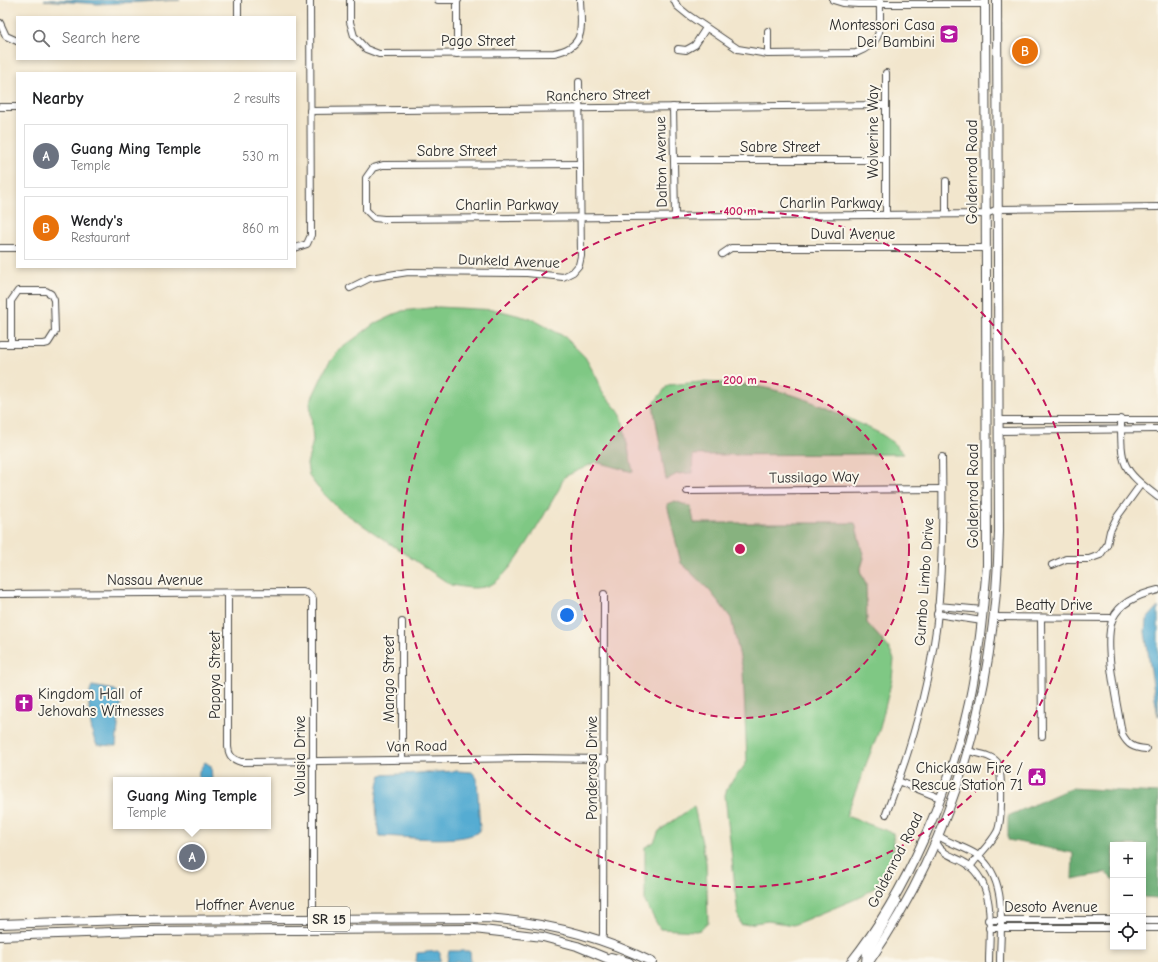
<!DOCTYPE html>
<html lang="en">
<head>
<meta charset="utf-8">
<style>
  body { margin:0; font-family:"Comic Neue",sans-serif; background:#f6f6f6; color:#202124 }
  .controls { position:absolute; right:12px; bottom:12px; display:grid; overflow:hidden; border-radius:0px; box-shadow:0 2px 6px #0003 }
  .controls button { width:36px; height:36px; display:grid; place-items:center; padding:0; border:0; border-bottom:1px solid #e0e0e0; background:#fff; color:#202124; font:20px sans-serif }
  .you { position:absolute; left:567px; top:615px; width:14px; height:14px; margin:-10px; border:3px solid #fff; border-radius:50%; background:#1a73e8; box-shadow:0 0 0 6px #1a73e833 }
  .badge { display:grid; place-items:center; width:26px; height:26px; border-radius:50%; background:#0f766e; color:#fff; font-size:13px; font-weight:700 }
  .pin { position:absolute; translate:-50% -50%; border:2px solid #fff; box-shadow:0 1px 4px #0006 }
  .popup { position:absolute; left:113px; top:777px; width:158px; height:52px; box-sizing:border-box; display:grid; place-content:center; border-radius:0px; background:#fff; filter:drop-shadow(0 1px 3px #0005); font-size:13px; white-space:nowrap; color:#757577 }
  .popup b { font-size:15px; color:#202124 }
  .popup::after { content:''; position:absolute; left:50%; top:100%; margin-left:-8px; border:8px solid transparent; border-top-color:#fff }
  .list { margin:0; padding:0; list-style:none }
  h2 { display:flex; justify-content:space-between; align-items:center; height:52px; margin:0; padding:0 16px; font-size:17px }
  h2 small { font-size:13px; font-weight:400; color:#757577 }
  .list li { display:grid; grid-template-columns:26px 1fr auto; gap:12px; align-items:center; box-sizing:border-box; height:64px; margin:0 8px 8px; padding:0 8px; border:1px solid #e0e0e0; border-radius:0px }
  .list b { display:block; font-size:15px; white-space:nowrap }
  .list p { margin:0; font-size:13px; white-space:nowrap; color:#757577 }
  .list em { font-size:13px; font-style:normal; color:#757577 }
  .icon { flex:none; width:22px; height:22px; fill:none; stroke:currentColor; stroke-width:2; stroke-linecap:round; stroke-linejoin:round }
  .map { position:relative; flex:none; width:1158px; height:962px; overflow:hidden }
  .search { position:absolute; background:#fff; box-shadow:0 2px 6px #0003; left:16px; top:16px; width:280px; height:44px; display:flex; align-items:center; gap:10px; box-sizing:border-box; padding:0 14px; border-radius:0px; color:#757577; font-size:15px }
  .panel { position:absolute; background:#fff; box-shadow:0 2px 6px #0003; left:16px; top:72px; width:280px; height:196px; border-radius:0px }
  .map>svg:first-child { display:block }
</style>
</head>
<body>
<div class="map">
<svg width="1158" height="962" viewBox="0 0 1158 962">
  <rect width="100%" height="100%" fill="#fbf7ec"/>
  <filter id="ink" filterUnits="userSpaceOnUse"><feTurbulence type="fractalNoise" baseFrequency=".025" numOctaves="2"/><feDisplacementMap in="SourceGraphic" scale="8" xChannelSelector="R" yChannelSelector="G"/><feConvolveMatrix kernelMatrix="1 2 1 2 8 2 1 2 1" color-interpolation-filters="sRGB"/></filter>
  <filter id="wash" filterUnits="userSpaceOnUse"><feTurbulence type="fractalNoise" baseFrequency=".012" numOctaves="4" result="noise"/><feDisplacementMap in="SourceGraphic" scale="16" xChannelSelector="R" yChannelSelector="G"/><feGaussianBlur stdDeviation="0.9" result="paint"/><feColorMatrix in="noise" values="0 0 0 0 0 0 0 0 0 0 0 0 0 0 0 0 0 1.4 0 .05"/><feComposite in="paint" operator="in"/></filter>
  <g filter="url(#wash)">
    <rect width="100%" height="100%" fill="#f2e6cd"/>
    <g fill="#7fc884" stroke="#557a58">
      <path d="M438 307 497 310 532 319 565 337 585 357 598 380 602 392 621 414 633 472 596 462 564 477 559 489C546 511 511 579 488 586 475 590 463 587 451 585L339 509 318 488 309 476 307 464 313 441 310 402 327 366 338 351 374 324 402 311Z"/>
      <path d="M701 382C726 383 751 384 774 390 802 396 829 409 854 421 878 433 885 433 904 454L693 455 692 473 677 474 666 480 653 404 668 385Z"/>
      <path d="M675 501 691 507 694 523H855L864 558 860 571 866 584 867 623 888 647 894 659 892 679 880 728 846 816 893 833 894 853 876 886 863 896 793 925 768 921 741 925 738 915 725 795C728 780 741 774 747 761L743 670 731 618 710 591 681 563 667 504Z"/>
      <polygon points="694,806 706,862 708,923 700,930 696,931 660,929 645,902 645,847 654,842 659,831"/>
    </g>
    <polygon fill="#67ac72" stroke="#496c4e" points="1071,788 1158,793 1158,898 1143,897 1143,845 1113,845 1113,880 1106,873 1072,879 1073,853 1008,840 1008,816"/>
    <g fill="#55acd2" stroke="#406c7e">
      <polygon points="44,0 180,0 98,4"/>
      <polygon points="1158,607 1158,717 1145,632 1146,620"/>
      <path d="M92 686 115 690 121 697 116 746 97 745C90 734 86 698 92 686Z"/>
      <polygon points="205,762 211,766 212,780 198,780 199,771"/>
      <path d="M457 771 472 772 477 778 480 831C460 845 404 836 379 836 376 817 374 793 381 775Z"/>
      <polygon points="438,951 440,953 440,962 416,962 417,953"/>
      <polygon points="449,951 468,951 470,952 471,962 447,962"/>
    </g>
  </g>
  <g filter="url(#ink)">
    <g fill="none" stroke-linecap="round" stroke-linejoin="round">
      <defs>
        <g id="minor">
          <polyline points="238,0 238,17"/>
          <path d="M350 0V22L354 36 366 49 379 54 554 53C587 47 581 27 580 0"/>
          <polyline points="438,0 458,0"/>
          <path d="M674 0 677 6 688 15 738 49 768 54 856 53C886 41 879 28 880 0"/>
          <polyline points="833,0 843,3 858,4 985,4"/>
          <polyline points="0,23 6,36 17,41"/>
          <polyline points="678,49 686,50 695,45 706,28"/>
          <polyline points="457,54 457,0"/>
          <polyline points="768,54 768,31"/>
          <polyline points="886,73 886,215"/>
          <polyline points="0,107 17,107"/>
          <polyline points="673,107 675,217"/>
          <polyline points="310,111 886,105"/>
          <polyline points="674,160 886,160"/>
          <polyline points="580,164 383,165 373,168 366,178 366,210 374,218 384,219 986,214 998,209 1158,207"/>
          <polyline points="946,181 946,214"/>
          <polyline points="0,248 17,248"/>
          <polyline points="295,248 307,244 311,235 310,0"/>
          <polyline points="722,254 731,248 986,248"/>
          <polyline points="350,288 370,278 408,272 527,273 563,277 573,272 579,265 581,256 579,82"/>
          <polyline points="0,344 44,344 48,343 55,332 54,300 51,294 46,291 18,291 11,301 11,344"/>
          <path d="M1121 419C1121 465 1121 469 1158 497"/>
          <polyline points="998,420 1158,420"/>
          <polyline points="999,431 1158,429"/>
          <polyline points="687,491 942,489"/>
          <polyline points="1052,565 1066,559 1089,559 1100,555 1107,545 1110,531 1117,517 1141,484"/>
          <path d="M228 593V747C229 756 232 759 241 762L526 758 605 759"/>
          <polyline points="0,594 303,592 309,594 313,599 313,919"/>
          <polyline points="938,606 983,610"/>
          <polyline points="937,614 982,621"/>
          <polyline points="995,617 1113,618"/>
          <polyline points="1041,618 1042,736"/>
          <polyline points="402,622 402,759"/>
          <path d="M1146 749C1133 748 1128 745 1122 734 1118 705 1102 644 1113 618 1121 601 1141 594 1158 590"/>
          <path d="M968 751C977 753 991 755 997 762 1003 771 1002 823 997 832 990 845 978 855 970 867"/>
          <polyline points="898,781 940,798"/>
          <path d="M886 814C909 755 927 693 936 630 943 573 943 514 942 457"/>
          <path d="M939 836C950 844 965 847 977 855 1009 879 1000 927 1000 962"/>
          <path d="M936 842C943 856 955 856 967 864 997 886 989 930 989 962"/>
          <polyline points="988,920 1113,920"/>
          <polyline points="1143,920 1158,920"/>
          <polyline points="989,928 1113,928"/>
          <polyline points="1143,928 1158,928"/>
          <polyline points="602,941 603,934 604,594"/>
        </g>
        <g id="major">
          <path d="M0 924 127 920 486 918C543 922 600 936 652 962"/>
          <polyline points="0,936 142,931 474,929 543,937 577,946 616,962"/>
          <polyline points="611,957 629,962"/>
          <path d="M851 962C907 892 950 790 969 703 979 657 983 611 987 565L985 0"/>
          <polyline points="866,962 867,953 896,902"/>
          <path d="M869 962C958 833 996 687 999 532L997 0"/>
        </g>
      </defs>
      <use href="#minor" stroke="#494743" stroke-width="8"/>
      <use href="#major" stroke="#494743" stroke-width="10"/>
      <use href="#minor" stroke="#fff" stroke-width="6"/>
      <use href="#major" stroke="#fff" stroke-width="8"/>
    </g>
  </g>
  <circle cx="740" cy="549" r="169" fill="#c2185b" fill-opacity=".12"/>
  <g fill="none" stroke="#c2185b" stroke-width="2" stroke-dasharray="7 5">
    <circle cx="740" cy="549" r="169"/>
    <circle cx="740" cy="549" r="338"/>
  </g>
  <defs>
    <symbol id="school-square" viewBox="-11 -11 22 22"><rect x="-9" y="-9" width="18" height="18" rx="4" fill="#b5179e" stroke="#fbf7ec"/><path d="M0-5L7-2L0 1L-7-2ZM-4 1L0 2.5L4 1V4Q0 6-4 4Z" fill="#fff"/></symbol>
    <symbol id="church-square" viewBox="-11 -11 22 22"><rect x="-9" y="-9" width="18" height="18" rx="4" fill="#b5179e" stroke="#fbf7ec"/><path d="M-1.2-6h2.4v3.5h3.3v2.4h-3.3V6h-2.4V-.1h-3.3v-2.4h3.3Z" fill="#fff"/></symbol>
    <symbol id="civic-square" viewBox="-11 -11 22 22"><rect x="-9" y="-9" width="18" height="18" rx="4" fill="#b5179e" stroke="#fbf7ec"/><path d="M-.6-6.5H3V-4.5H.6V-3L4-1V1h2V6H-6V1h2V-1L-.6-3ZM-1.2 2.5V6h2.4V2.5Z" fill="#fff"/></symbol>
  </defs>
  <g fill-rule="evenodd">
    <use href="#school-square" x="938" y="23" width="22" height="22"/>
    <use href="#church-square" x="13" y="692" width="22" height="22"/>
    <use href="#civic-square" x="1026" y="766" width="22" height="22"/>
  </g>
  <g text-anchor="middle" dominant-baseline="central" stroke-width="4" stroke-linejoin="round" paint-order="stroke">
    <rect fill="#fbf7ec" stroke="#696865" stroke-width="1" x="308" y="907" width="42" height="24" rx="3"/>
    <g font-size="14" font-weight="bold" fill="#2b2b2b">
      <text x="329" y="919">SR 15</text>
    </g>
    <g font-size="15" fill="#2b2b2b" stroke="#fbf7ec" text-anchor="end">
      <text x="935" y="25">Montessori Casa<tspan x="935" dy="17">Dei Bambini</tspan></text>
      <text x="38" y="694" text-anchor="start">Kingdom Hall of<tspan x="38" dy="17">Jehovahs Witnesses</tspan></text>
      <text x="1023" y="768">Chickasaw Fire /<tspan x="1023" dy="17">Rescue Station 71</tspan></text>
    </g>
    <g font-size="15" fill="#2b2b2b" stroke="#fbf7ec">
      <text x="478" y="41">Pago Street</text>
      <text transform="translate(598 95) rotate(-1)">Ranchero Street</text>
      <text transform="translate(873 132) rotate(-90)">Wolverine Way</text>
      <text x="780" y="147">Sabre Street</text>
      <text x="457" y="151">Sabre Street</text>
      <text transform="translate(661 162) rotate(-91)">Dalton Avenue</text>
      <text transform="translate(972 172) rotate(-90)">Goldenrod Road</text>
      <text x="831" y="203">Charlin Parkway</text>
      <text x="507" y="205">Charlin Parkway</text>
      <text x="853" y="234">Duval Avenue</text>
      <text transform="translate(509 261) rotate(2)">Dunkeld Avenue</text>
      <text transform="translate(814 477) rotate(-1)">Tussilago Way</text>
      <text transform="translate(973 496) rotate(-90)">Goldenrod Road</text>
      <text x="155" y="580">Nassau Avenue</text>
      <text transform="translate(924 582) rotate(-86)">Gumbo Limbo Drive</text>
      <text x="1054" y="605">Beatty Drive</text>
      <text transform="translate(215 675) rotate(-90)">Papaya Street</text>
      <text transform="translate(389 679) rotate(-90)">Mango Street</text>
      <text transform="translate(417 746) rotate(-1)">Van Road</text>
      <text transform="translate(300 756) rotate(-90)">Volusia Drive</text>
      <text transform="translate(592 768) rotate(-90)">Ponderosa Drive</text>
      <text transform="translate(895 860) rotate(-63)">Goldenrod Road</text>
      <text x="245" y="905">Hoffner Avenue</text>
      <text x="1051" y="907">Desoto Avenue</text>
    </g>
  </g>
  <circle cx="740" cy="549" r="6" fill="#c2185b" stroke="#fbf7ec" stroke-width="2"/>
  <g font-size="12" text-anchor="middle" font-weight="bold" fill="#c2185b" stroke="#fbf7ec" stroke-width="4" stroke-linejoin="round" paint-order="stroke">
    <text x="740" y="215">400 m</text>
    <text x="740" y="384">200 m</text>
  </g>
</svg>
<div class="controls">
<button>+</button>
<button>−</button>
<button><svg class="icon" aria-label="locate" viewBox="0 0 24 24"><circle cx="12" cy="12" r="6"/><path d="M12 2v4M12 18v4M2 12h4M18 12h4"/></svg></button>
</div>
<div class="you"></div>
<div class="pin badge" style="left:192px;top:857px;background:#6b7280">A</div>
<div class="popup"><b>Guang Ming Temple</b>Temple</div>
<div class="pin badge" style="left:1025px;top:51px;background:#e8710a">B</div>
<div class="search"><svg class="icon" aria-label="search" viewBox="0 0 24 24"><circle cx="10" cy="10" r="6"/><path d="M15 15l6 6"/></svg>Search here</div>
<section class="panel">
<h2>Nearby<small>2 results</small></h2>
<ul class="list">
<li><span class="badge" style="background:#6b7280">A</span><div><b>Guang Ming Temple</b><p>Temple</p></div><em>530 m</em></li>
<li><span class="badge" style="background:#e8710a">B</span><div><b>Wendy's</b><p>Restaurant</p></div><em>860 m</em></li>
</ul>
</section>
</div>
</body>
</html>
